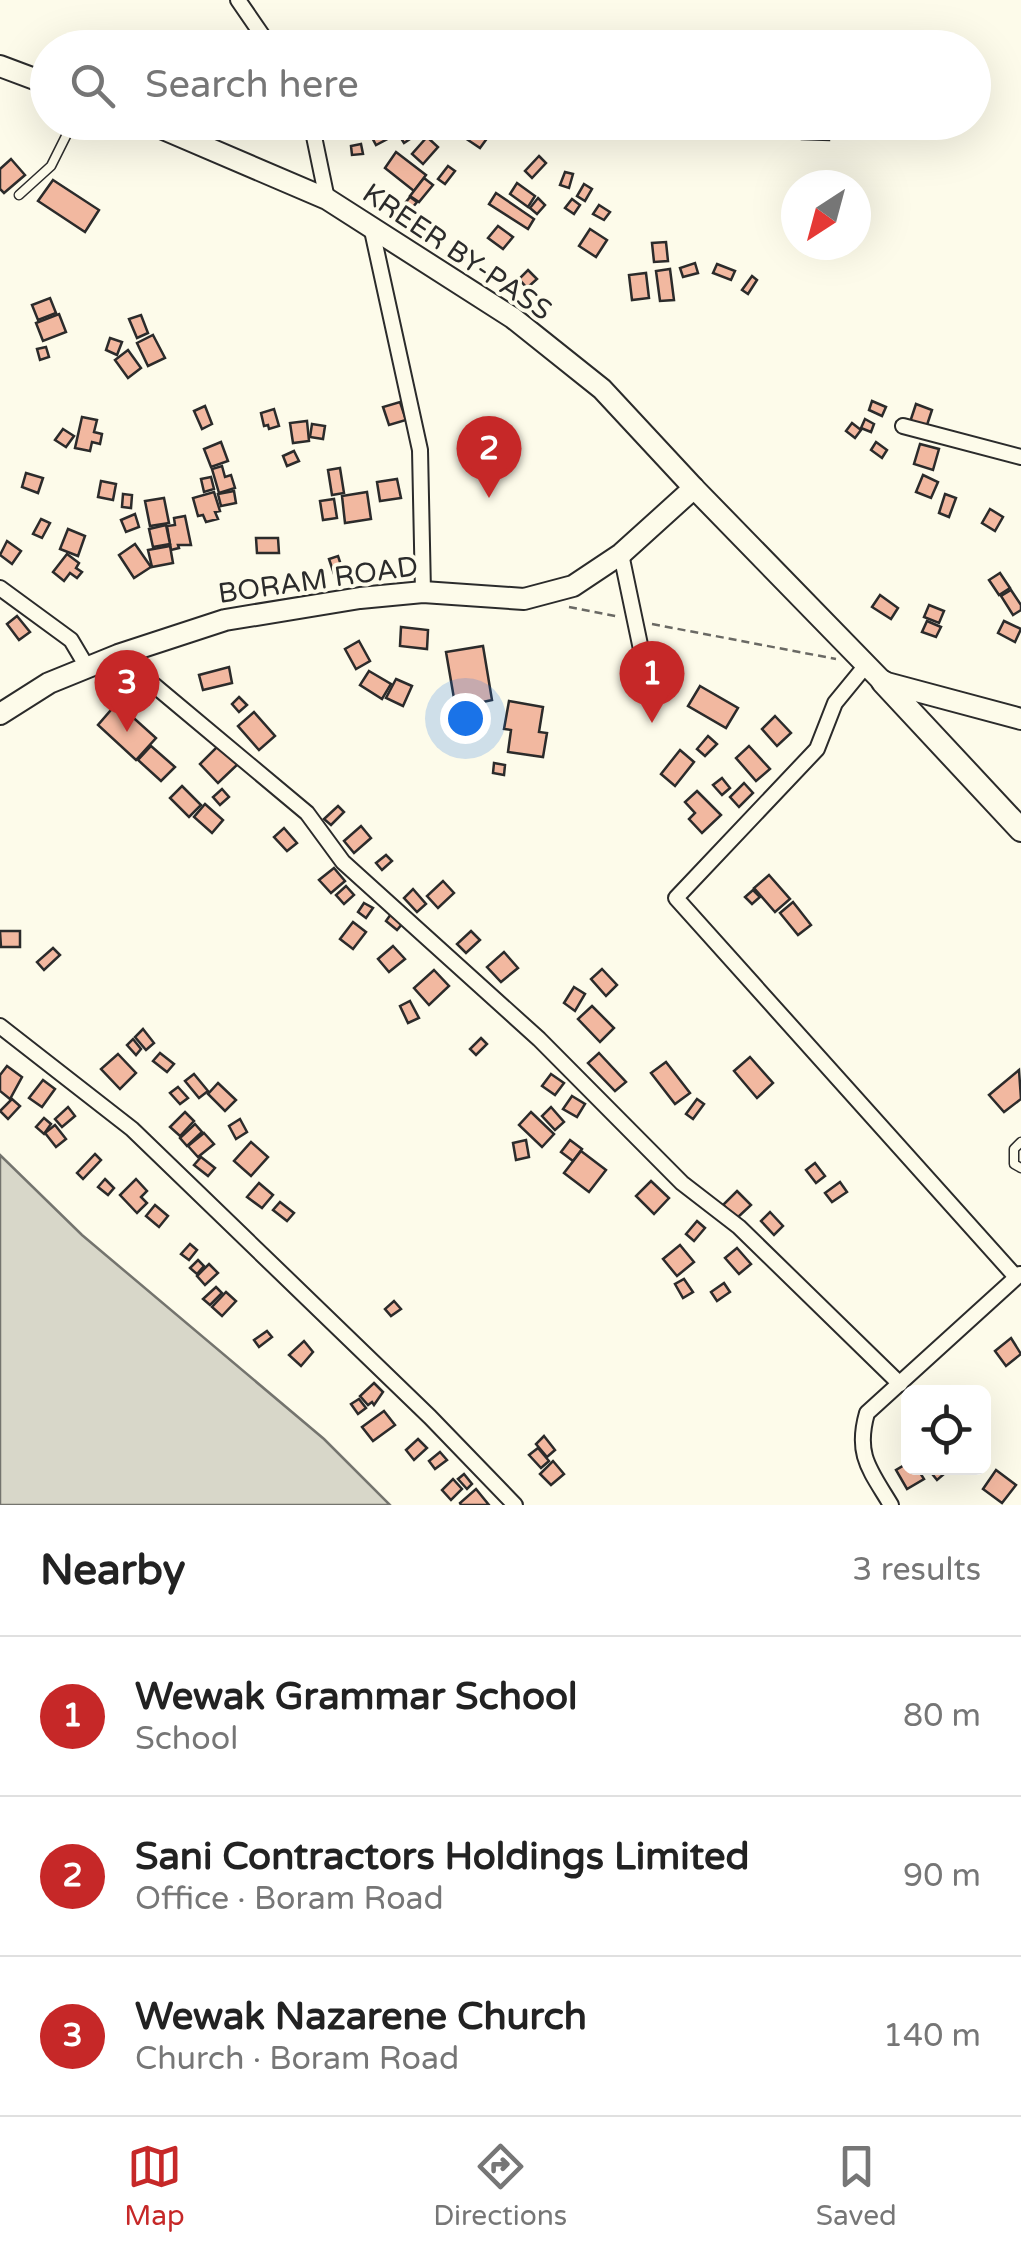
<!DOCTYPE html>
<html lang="en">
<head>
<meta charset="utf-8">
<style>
  body { margin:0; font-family:"Varela Round",sans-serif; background:#f2f2f2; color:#222 }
  .controls { position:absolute; right:30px; bottom:30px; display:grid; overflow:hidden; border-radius:15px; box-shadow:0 10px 40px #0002 }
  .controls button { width:90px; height:90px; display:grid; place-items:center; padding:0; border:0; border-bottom:2px solid #e0e0e0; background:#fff; color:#222; font:50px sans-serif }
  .compass { position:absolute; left:781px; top:170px; width:90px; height:90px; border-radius:50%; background:#fff; box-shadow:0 10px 40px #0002; rotate:216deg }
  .you { position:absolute; left:465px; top:718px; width:35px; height:35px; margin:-25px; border:8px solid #fff; border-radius:50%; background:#1a73e8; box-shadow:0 0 0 15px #1a73e833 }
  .badge { display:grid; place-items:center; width:65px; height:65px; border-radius:50%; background:#c62828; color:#fff; font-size:32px; font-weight:700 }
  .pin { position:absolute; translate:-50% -82px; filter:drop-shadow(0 2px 5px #0008) }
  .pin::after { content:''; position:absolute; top:52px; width:35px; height:30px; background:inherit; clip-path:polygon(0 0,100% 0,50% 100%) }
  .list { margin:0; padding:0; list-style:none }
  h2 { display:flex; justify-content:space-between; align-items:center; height:130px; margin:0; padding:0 40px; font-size:42px }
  h2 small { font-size:32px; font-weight:400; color:#767676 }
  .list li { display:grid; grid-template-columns:65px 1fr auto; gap:30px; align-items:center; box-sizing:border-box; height:160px; padding:0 40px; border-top:2px solid #e0e0e0 }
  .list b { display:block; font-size:38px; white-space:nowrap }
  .list p { margin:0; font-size:32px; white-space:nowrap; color:#767676 }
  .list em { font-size:32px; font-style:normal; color:#767676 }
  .icon { flex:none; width:55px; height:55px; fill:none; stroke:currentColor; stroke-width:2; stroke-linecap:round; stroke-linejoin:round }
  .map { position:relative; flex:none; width:1021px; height:1505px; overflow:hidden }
  .search { position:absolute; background:#fff; box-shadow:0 10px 40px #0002; left:30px; right:30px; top:30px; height:110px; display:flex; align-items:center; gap:25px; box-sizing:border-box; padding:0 35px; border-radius:55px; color:#767676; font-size:38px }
  .sheet { height:610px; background:#fff }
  nav { display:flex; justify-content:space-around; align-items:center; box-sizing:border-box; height:140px; border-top:2px solid #e0e0e0; background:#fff; font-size:28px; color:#767676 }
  nav a { display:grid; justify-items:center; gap:5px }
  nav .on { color:#c62828 }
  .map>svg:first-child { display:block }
</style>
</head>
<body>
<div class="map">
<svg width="1021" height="1505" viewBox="0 0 1021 1505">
  <rect width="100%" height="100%" fill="#fdfbea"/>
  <polygon fill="#d8d7c9" stroke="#74746e" stroke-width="2.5" points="0,1155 82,1235 324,1439 390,1505 0,1505"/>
  <g fill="#f2b8a0" stroke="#2b2b2b" stroke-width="2.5">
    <polygon points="158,36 168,44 165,48 149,48"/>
    <polygon points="381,122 388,122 395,135 376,145 368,130"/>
    <polygon points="400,122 417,122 422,131 404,143 394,127"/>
    <polygon points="427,122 447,122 431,137 423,126"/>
    <polygon points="803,122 830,122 829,140 802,139"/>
    <polygon points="470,125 488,137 480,148 462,136"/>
    <polygon points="427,137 438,147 423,164 412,154"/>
    <polygon points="361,144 363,154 352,155 351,146"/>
    <polygon points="396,152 426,175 414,191 385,168"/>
    <polygon points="539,156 546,163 532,178 525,171"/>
    <polygon points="11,159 25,175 4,193 0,189 0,169"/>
    <polygon points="448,166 455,171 445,184 438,179"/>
    <polygon points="565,172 573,174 569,188 560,185"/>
    <polygon points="424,178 433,185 419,202 410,196"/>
    <polygon points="53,180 99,210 85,232 38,201"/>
    <polygon points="517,183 535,196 528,207 510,194"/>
    <polygon points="584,184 592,189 585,201 577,196"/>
    <polygon points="496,193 534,219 528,229 489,204"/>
    <polygon points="410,197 417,202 409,212 402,207"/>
    <polygon points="538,198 545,205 537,214 530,208"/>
    <polygon points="572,199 580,205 574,214 565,208"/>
    <polygon points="599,205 610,212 604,220 593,214"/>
    <polygon points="498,226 513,237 503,249 488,238"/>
    <polygon points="590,229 607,240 596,257 579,246"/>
    <polygon points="666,242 668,261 654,262 652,243"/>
    <polygon points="695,263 698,273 683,277 680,268"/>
    <polygon points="717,264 735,271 731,280 713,273"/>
    <polygon points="670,269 674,300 660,301 656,271"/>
    <polygon points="528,270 537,279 527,288 519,279"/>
    <polygon points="646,273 649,298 632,300 629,275"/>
    <polygon points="752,276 757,280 748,294 742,290"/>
    <polygon points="50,298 56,313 38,320 32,305"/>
    <polygon points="59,314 66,332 43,341 36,323"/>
    <polygon points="141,315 148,333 137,338 129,319"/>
    <polygon points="153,335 165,358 148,366 137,343"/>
    <polygon points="110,338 122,342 117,355 106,350"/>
    <polygon points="46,347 49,357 40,360 37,349"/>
    <polygon points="128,350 141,368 128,378 115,360"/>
    <polygon points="872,401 886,407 882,416 869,410"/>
    <polygon points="400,402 406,420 389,425 383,407"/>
    <polygon points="916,404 932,410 926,428 910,422"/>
    <polygon points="205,406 212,424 202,429 194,411"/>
    <polygon points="274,409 279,426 269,429 268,425 264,426 261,413"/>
    <polygon points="82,417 97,420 94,432 102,434 100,444 92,442 90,451 75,448"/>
    <polygon points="865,419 874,424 871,432 861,428"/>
    <polygon points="307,421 309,441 293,443 290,423"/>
    <polygon points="852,423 861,430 855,438 846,431"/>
    <polygon points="312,424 325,426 323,439 310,437"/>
    <polygon points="63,429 74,436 66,447 55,440"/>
    <polygon points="221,442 228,461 211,467 204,449"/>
    <polygon points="876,442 887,450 882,458 871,450"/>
    <polygon points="920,444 939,449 933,470 914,464"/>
    <polygon points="294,451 299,461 287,466 283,456"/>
    <polygon points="222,466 225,477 231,475 235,488 219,493 212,469"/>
    <polygon points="340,468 344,493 332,495 328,470"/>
    <polygon points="26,473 43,478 38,493 22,487"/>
    <polygon points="923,475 938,482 931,498 916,492"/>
    <polygon points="211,477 214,489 204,492 201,479"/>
    <polygon points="397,479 401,498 380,501 377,482"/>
    <polygon points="101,481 116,484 113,500 98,497"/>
    <polygon points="234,491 236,503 221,506 218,494"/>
    <polygon points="214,492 220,511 215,512 218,519 206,522 203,515 198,516 193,498"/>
    <polygon points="367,492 371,519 345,523 342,496"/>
    <polygon points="123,494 132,495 131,508 122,507"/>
    <polygon points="945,494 956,498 949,517 939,513"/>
    <polygon points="164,498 169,523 150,526 145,501"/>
    <polygon points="334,499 337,518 323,520 320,501"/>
    <polygon points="990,509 1003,517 995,531 982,523"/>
    <polygon points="135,514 139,527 126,532 121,520"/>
    <polygon points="185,516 191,545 178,545 179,548 171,550 167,526 175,525 174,518"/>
    <polygon points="41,519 50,523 42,538 33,534"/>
    <polygon points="166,525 170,544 153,547 149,529"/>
    <polygon points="68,529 85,536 78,556 60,549"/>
    <polygon points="256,538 278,538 279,553 257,553"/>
    <polygon points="7,541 21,551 12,564 0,555"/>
    <polygon points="135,544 151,567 134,578 119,555"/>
    <polygon points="170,546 173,563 152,567 148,550"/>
    <polygon points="67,554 79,563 76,568 82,572 77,578 70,573 64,581 53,572"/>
    <polygon points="338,556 344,574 335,577 329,559"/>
    <polygon points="1000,573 1010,588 999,595 989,580"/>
    <polygon points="1011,590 1021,605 1021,610 1013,615 1001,596"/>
    <polygon points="880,595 898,608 891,619 872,607"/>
    <polygon points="929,605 944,611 939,623 924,617"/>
    <polygon points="17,616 30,632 19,640 7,624"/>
    <polygon points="927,621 941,627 936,637 922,632"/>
    <polygon points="1004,621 1021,629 1015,642 998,633"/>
    <polygon points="401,627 428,630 427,649 400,646"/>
    <polygon points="359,641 370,661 356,669 345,649"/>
    <polygon points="483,646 492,700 483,702 485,713 462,716 461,710 456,710 446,652"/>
    <polygon points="229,667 232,683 203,690 199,675"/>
    <polygon points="369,671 391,684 382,699 360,685"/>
    <polygon points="396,679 412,686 403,706 386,698"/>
    <polygon points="700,686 738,708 726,728 688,706"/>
    <polygon points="239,697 247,705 239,712 232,704"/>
    <polygon points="509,701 543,707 539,732 547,733 543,757 508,752 511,730 504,729"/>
    <polygon points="117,703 156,738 136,760 98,725"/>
    <polygon points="254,712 275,736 259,750 238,726"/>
    <polygon points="775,716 791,733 777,746 762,729"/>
    <polygon points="708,736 717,744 705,756 697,749"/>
    <polygon points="219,745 238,764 218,783 200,764"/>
    <polygon points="151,746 175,767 161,781 138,760"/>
    <polygon points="749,746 770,769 756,781 736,758"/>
    <polygon points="680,750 694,762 675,786 661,774"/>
    <polygon points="494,763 505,765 504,775 493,773"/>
    <polygon points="722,778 730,788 722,795 713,785"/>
    <polygon points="744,783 753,793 739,807 730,797"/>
    <polygon points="182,786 201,805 189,817 170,798"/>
    <polygon points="222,789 229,797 220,805 213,797"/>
    <polygon points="697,791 721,815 702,833 689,819 695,813 685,802"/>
    <polygon points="205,804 223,820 212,833 194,817"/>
    <polygon points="338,806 344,812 331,825 324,819"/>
    <polygon points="361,826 371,838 354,853 344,841"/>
    <polygon points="284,828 297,843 287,851 274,837"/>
    <polygon points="386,855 392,861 382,870 376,863"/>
    <polygon points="334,868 345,881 331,893 319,880"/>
    <polygon points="769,875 790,899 775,912 754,888"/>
    <polygon points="443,881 454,893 438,908 427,896"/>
    <polygon points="346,886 354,895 344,904 336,895"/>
    <polygon points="413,889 426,904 417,912 404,898"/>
    <polygon points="753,890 760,897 752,904 745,897"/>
    <polygon points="793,902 811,925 798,935 780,913"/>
    <polygon points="364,903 373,908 366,918 358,912"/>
    <polygon points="391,914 403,923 397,930 386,921"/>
    <polygon points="353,922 366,932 353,949 340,939"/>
    <polygon points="0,931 20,931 20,947 1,947"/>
    <polygon points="471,931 480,940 466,953 457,944"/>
    <polygon points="393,946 405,959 389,972 378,959"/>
    <polygon points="53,948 60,955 44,970 37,962"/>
    <polygon points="504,952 518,968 501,982 487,967"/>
    <polygon points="602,969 617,985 606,996 591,979"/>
    <polygon points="434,970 449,986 429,1005 414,988"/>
    <polygon points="574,987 585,994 575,1011 564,1003"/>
    <polygon points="410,1001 419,1018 408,1023 400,1006"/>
    <polygon points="592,1006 614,1028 600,1042 578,1019"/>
    <polygon points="143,1029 154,1043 146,1050 135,1037"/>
    <polygon points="481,1038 487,1044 476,1055 470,1049"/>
    <polygon points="133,1039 141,1049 136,1055 127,1045"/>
    <polygon points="160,1053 174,1064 167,1072 153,1061"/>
    <polygon points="599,1053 626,1082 615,1091 588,1063"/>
    <polygon points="118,1054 136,1073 120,1089 101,1069"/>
    <polygon points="750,1057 773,1083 757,1098 734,1071"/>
    <polygon points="666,1062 690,1093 675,1104 651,1073"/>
    <polygon points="7,1066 22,1077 10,1099 0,1091 0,1075"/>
    <polygon points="1019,1070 1021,1099 1004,1112 989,1095"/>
    <polygon points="194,1074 208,1091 199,1098 185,1081"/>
    <polygon points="551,1074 564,1083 555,1095 542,1086"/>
    <polygon points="43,1080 55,1089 42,1107 29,1098"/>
    <polygon points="218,1083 236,1100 225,1111 208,1094"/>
    <polygon points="178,1087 188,1098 180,1104 170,1093"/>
    <polygon points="572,1096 585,1104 577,1117 563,1109"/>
    <polygon points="12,1099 20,1106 8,1119 0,1111"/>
    <polygon points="697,1099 704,1104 693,1119 686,1114"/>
    <polygon points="68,1107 75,1116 62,1127 55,1119"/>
    <polygon points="551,1107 564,1122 555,1130 542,1116"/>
    <polygon points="185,1112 194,1121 180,1136 170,1127"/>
    <polygon points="531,1112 554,1134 542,1147 519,1125"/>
    <polygon points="44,1118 51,1124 44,1134 36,1127"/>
    <polygon points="240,1119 247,1132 236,1139 229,1126"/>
    <polygon points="195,1124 202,1132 187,1146 180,1138"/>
    <polygon points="55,1125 66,1139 56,1147 45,1133"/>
    <polygon points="204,1133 214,1144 198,1157 188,1146"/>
    <polygon points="526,1140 529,1157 516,1160 513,1143"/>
    <polygon points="570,1140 582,1149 573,1161 561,1152"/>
    <polygon points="251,1142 268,1157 251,1176 234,1161"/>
    <polygon points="581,1151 606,1170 589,1192 564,1173"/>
    <polygon points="95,1154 101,1160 83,1179 77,1173"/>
    <polygon points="201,1157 215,1168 208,1176 194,1165"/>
    <polygon points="815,1163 825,1176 816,1183 806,1170"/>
    <polygon points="105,1179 114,1188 108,1195 98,1187"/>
    <polygon points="136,1179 147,1191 141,1197 147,1203 137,1213 120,1195"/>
    <polygon points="651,1181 669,1198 654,1214 636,1196"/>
    <polygon points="840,1182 847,1192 832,1202 825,1193"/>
    <polygon points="259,1183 273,1195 262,1208 247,1197"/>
    <polygon points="737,1191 751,1205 737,1218 723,1205"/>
    <polygon points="280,1202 294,1213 287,1221 273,1210"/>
    <polygon points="155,1205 168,1216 159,1227 146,1216"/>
    <polygon points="770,1212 783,1226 774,1235 761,1221"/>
    <polygon points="697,1221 705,1228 694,1241 686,1234"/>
    <polygon points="190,1244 197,1250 189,1260 181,1254"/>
    <polygon points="680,1245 694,1262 677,1276 663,1259"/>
    <polygon points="737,1248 751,1264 739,1274 725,1258"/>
    <polygon points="198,1260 204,1266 197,1274 190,1268"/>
    <polygon points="209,1264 218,1273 205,1285 197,1276"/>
    <polygon points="684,1279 693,1292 683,1298 675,1284"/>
    <polygon points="724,1283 730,1292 717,1301 711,1292"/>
    <polygon points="216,1287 222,1293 210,1305 203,1299"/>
    <polygon points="226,1292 236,1301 222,1316 212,1307"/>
    <polygon points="394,1301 401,1309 391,1316 385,1309"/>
    <polygon points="267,1331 272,1337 259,1347 254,1340"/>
    <polygon points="1011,1338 1021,1354 1006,1366 995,1351"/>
    <polygon points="304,1341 313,1352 301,1366 289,1355"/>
    <polygon points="374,1383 383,1392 374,1405 372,1402 368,1405 360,1396"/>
    <polygon points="359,1399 366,1408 358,1414 351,1404"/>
    <polygon points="384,1411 395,1425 373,1441 362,1427"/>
    <polygon points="544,1436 555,1450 547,1457 536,1444"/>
    <polygon points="418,1439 427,1448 414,1460 406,1450"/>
    <polygon points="538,1448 549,1461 541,1468 529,1455"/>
    <polygon points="440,1452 447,1460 435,1469 429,1461"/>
    <polygon points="553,1461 564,1474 551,1485 540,1474"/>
    <polygon points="908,1463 908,1468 917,1468 924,1479 907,1489 896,1470"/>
    <polygon points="931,1468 951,1468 937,1480 929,1470"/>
    <polygon points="996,1470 1016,1485 1002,1503 983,1489"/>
    <polygon points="464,1474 472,1484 467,1489 458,1479"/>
    <polygon points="453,1479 462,1489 451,1500 442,1490"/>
    <polygon points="476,1489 489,1505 461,1505 460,1503"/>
  </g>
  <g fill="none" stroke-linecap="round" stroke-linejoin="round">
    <defs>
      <g id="lane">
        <polyline points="19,195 51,166 73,122"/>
        <polyline points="1021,1142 1014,1149 1014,1164 1021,1168"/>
      </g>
      <g id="street">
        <polyline points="238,0 271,48"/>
        <polyline points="311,122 327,199"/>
        <polyline points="371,226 420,450 423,592"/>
        <polyline points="903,426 1021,457"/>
        <polyline points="621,554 643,659"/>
        <polyline points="0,588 71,640 87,667"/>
        <polyline points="118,655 307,813 343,862 539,1039 682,1183 739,1227 900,1384"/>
        <polyline points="867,664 835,703 817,749 676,898 1016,1277"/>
        <polyline points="0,1026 132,1129 430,1417 515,1505"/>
        <path d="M891 1505C870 1470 855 1455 867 1413L1020 1274"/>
      </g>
      <g id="secondary">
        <polyline points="0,66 48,84"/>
        <polyline points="147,122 327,199 513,318 602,389 694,488 883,682 1021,719"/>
        <polyline points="0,714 49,683 118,655 225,620 360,598 423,592 524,599 573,586 621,554 694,488"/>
      </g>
      <polyline id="primary" points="883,682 1021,830"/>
    </defs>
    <use href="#lane" stroke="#2b2b2b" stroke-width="11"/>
    <use href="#street" stroke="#2b2b2b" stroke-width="18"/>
    <use href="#secondary" stroke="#2b2b2b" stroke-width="24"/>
    <use href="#primary" stroke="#2b2b2b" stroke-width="26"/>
    <g stroke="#6a6964" stroke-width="2.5" stroke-dasharray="8 5" stroke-linecap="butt">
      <polyline points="569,607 620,617"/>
      <polyline points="652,624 836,659"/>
    </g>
    <use href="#lane" stroke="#fdfbea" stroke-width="8"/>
    <use href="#street" stroke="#fdfbea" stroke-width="14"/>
    <use href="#secondary" stroke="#fdfbea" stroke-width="20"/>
    <use href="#primary" stroke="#fdfbea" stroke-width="22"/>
  </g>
  <g text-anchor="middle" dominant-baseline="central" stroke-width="8" stroke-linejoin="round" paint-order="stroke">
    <g font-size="28" fill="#2b2b2b" stroke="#fdfbea">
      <text transform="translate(457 252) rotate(34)">KREER BY-PASS</text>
      <text transform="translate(318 580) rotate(-8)">BORAM ROAD</text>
    </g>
  </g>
</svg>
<div class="controls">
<button><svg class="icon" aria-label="locate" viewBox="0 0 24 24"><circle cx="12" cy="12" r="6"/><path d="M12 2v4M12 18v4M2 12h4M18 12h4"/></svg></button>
</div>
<svg class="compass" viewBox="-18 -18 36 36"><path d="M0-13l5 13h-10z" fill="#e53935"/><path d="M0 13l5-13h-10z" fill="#767676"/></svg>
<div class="you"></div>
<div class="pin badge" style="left:652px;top:723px">1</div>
<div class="pin badge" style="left:489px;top:498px">2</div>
<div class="pin badge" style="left:127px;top:732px">3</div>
<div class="search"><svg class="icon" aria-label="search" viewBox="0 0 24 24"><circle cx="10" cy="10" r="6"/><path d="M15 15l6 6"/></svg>Search here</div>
</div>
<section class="sheet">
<h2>Nearby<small>3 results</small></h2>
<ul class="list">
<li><span class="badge">1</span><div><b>Wewak Grammar School</b><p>School</p></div><em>80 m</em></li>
<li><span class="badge">2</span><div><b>Sani Contractors Holdings Limited</b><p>Office · Boram Road</p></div><em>90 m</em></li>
<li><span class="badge">3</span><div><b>Wewak Nazarene Church</b><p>Church · Boram Road</p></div><em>140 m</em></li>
</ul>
</section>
<nav>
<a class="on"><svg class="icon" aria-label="map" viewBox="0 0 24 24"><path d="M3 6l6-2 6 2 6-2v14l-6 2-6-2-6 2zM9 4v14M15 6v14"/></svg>Map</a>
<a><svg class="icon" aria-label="directions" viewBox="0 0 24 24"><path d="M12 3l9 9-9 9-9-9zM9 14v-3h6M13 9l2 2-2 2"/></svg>Directions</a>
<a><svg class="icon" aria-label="saved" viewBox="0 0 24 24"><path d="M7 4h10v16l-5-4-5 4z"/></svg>Saved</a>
</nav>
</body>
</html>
